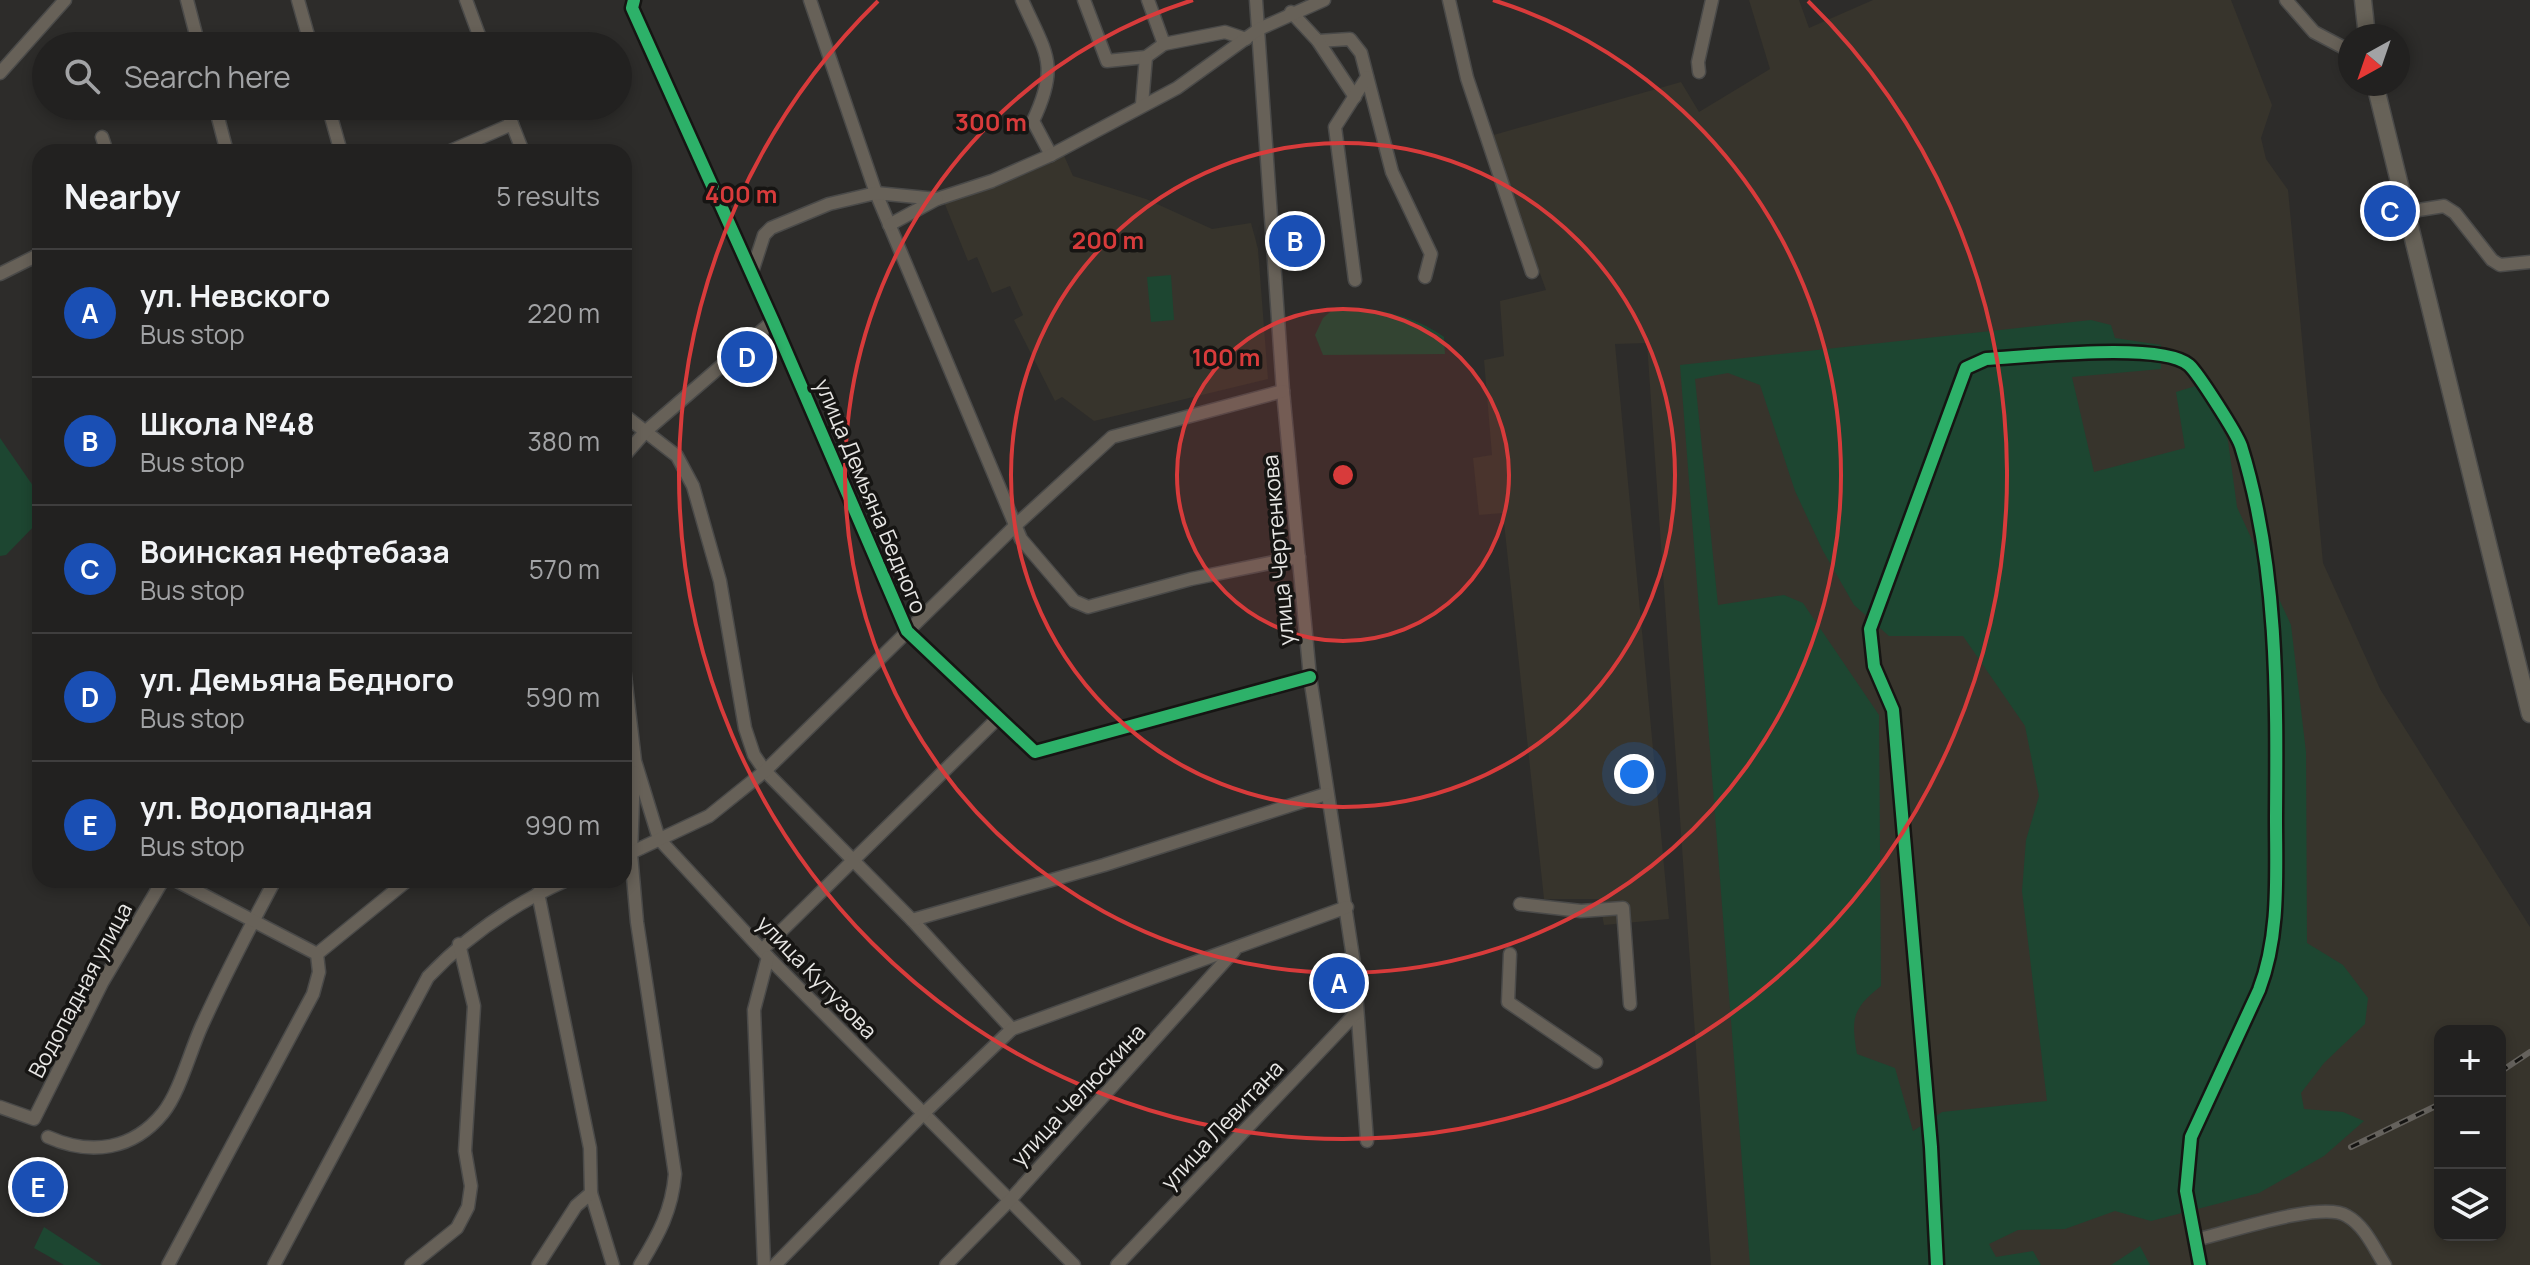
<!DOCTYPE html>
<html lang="en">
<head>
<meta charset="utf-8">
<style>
  body { margin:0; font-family:Manrope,sans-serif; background:#2a2929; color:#f1f3f6 }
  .controls { position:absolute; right:24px; bottom:24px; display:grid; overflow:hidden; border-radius:16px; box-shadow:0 4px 12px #0003 }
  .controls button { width:72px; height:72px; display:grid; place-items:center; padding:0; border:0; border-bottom:2px solid #3f3e3e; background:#222120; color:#f1f3f6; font:40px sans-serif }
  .compass { position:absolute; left:2338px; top:24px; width:72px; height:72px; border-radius:50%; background:#222120; box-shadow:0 4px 12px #0003; rotate:220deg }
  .you { position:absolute; left:1634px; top:774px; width:28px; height:28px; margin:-20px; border:6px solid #fff; border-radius:50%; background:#1a73e8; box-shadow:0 0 0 12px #1a73e833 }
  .badge { display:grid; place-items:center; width:52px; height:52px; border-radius:50%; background:#a6a5a3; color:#fff; font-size:26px; font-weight:700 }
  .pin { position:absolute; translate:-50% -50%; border:4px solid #fff; box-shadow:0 2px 8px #0006 }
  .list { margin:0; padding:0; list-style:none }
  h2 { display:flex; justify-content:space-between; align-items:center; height:104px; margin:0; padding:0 32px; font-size:34px }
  h2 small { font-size:26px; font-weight:400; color:#a2a3a5 }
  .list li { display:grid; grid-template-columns:52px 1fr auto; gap:24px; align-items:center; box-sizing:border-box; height:128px; padding:0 32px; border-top:2px solid #3f3e3e }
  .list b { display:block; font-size:30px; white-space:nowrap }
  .list p { margin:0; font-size:26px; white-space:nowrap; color:#a2a3a5 }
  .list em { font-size:26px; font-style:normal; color:#a2a3a5 }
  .icon { flex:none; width:44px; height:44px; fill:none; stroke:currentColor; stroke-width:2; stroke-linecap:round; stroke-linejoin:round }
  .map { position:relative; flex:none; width:2530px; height:1265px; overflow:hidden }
  .search { position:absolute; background:#222120; box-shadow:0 4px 12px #0003; left:32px; top:32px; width:600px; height:88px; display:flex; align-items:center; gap:20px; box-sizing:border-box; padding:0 28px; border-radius:44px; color:#a2a3a5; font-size:30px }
  .panel { position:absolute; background:#222120; box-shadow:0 4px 12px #0003; left:32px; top:144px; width:600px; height:744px; border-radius:24px }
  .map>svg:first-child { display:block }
</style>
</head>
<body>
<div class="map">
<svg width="2530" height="1265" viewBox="0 0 2530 1265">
  <rect width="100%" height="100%" fill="#2d2c2a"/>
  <g fill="#37342c" fill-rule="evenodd">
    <path d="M1749 0H1799L1809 28 1873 0H2231L2272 105 2261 138 2266 159 2288 190 2323 563 2380 689 2530 927V1265H1711L1647 343 1615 344 1669 919 1604 925 1599 899H1544L1503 513 1479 515 1473 458 1492 455 1484 360 1504 356 1500 301 1546 290 1490 136 1681 82 1699 112 1770 69ZM2440 1031H2500V1235H2440Z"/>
    <polygon points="1062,151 1073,176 1146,199 1212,229 1251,223 1258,249 1268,379 1094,421 1062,397 1055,401 1014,320 1023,315 1010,286 992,293 977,257 968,261 944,202"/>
  </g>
  <g fill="#1d4631" fill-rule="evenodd">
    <polygon points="1171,275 1174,320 1151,322 1147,277"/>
    <path d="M1336 307C1372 307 1414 315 1444 337L1445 354 1323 355 1315 335 1323 318Z"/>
    <path d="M2091 320 2111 325 2115 338 2161 345V369L2072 377 2094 472 2185 448 2176 392 2202 384 2228 441 2237 507 2291 625 2306 752 2307 943 2343 965 2368 998 2365 1024 2324 1063 2301 1093 2304 1109 2343 1112 2364 1121 2324 1156 2259 1193 2151 1221 2115 1211 2065 1229 2018 1230 1989 1244 1996 1257 2033 1251 2041 1265H1750L1680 365ZM1728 373 1760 385 1795 491 1823 551 1854 605 1889 636H1963L2025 726 2039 796 2026 840 2022 891 2047 1101 1942 1112 1913 1131 1895 1068 1857 1054C1851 1018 1852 1009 1881 986L1879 715 1803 603 1784 595 1718 605 1695 379Z"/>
    <polygon points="0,438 40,496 40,520 6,555 0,556"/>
    <polygon points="44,1227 102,1265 64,1265 34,1248"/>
    <polygon points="2140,1246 2150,1265 2111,1265"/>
  </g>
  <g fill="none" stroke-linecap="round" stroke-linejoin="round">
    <defs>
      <g id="minor">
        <polyline points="187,0 199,46"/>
        <polyline points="298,0 311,46"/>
        <polyline points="466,0 483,46"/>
        <polyline points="634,0 632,8 773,321 907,631 1035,752 1310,677"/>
        <polyline points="810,0 876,193 1021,539 1074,601 1088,607 1191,579 1299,557"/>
        <path d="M1022 0C1046 54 1060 64 1033 121L1051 155"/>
        <polyline points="1084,0 1107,61 1146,57 1164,44 1148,0"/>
        <polyline points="1256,0 1283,391 1310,677 1354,964 1367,1141"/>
        <polyline points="1449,0 1467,78 1532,272"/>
        <polyline points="2286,0 2314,32 2350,51"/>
        <polyline points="1291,12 1318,41 1350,39 1361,53 1392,172 1431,254 1425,277"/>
        <polyline points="1318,41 1355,97"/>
        <polyline points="1164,44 1225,32 1246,39"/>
        <polyline points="1699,72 1698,62 1712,0"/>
        <polyline points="0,73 65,0"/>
        <polyline points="1142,104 1146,57"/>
        <polyline points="215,106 227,152"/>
        <polyline points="328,106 341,152"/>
        <polyline points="505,106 523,152"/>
        <polyline points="102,137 107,152"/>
        <polyline points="448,152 512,124"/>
        <polyline points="2406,212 2444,206 2455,213 2492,260 2500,265 2530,262"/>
        <polyline points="889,225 937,199 992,181 1051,155 1177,88 1259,29 1324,0"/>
        <polyline points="752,272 764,235 771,228 829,204 876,193 937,199"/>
        <polyline points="0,274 40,254"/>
        <polyline points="1355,280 1335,127 1367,77"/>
        <polyline points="624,415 677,456 693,486 720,581 745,728 754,755 765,771 912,920 1012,1029"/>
        <polyline points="624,456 646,431 773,321"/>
        <polyline points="624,667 635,761 659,839 768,957 1074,1265"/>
        <path d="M634 772 631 854 637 922 675 1174C672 1210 659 1234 640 1265"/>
        <polyline points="624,856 709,816 765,771 1017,524 1112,437 1283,391"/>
        <polyline points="1520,904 1581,911 1623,908 1630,1004"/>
        <polyline points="912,920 1104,865 1326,794"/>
        <polyline points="763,949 998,718"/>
        <polyline points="317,954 408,880"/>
        <polyline points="1510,954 1508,1002 1596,1062"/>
        <polyline points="0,1107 34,1119 102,983 163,880"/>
        <path d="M48 1137C91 1156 133 1150 163 1113 180 1092 191 1048 203 1023 225 975 250 927 275 880"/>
        <polyline points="591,1193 613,1265"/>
        <path d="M2195 1240C2227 1233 2322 1200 2347 1216 2365 1226 2374 1248 2385 1265"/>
        <polyline points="168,1265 313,994 319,972 317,954 175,880"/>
        <path d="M274 1265 428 977C467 936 515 903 567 880"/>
        <polyline points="411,1265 457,1228 468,1207 471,1186 465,1151 474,1006 459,944"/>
        <polyline points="538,1265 576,1206 591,1193 590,1148 538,893"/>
        <polyline points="764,1265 754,1010 768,957"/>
        <polyline points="775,1265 923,1114 1012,1029 1347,907"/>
        <polyline points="946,1265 1010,1200 1234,951"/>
        <polyline points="1117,1265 1356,1013"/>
        <path d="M1937 1265 1931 1147 1893 710 1874 666 1870 629 1966 368 1986 359C2026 357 2162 341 2189 365 2198 373 2237 434 2241 446 2278 565 2277 694 2276 817 2276 876 2280 935 2259 990L2191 1137 2186 1191 2200 1265"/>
      </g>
      <g id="major">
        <polyline points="2363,0 2367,36"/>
        <polyline points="2375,84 2530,714"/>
      </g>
    </defs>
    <use href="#minor" stroke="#4a4a49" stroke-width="15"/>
    <use href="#major" stroke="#4a4a49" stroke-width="19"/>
    <use href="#minor" stroke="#676158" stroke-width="12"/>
    <use href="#major" stroke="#676258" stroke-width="16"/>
    <defs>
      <g id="rail">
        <polyline points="2500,1072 2530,1052"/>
        <polyline points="2351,1147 2440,1104"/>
      </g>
    </defs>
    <use href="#rail" stroke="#65625d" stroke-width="6"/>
    <use href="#rail" stroke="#161513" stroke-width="3" stroke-dasharray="9" stroke-linecap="butt"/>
    <defs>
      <g id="cycleway">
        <polyline points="634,0 632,8 773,321 907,631 1035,752 1310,677"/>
        <path d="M1937 1265 1931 1147 1893 710 1874 666 1870 629 1966 368 1986 359C2026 357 2162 341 2189 365 2198 373 2237 434 2241 446 2278 565 2277 694 2276 817 2276 876 2280 935 2259 990L2191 1137 2186 1191 2200 1265"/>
      </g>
    </defs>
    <use href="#cycleway" stroke="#161513" stroke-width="17"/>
    <use href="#cycleway" stroke="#2db169" stroke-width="12"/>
  </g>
  <circle cx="1343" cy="475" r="166" fill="#d83b3b" fill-opacity=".12"/>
  <g fill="none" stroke="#d83b3b" stroke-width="4">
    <circle cx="1343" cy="475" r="166"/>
    <circle cx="1343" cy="475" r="332"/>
    <path d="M1493 0A498 498 0 1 1 1193 0"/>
    <path d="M1808 1A664 664 0 1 1 878 1"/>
  </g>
  <g text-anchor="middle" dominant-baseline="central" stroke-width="7" stroke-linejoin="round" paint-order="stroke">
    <g font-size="22" fill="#e7e6e4" stroke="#161513">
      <text transform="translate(871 496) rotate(67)">улица Демьяна Бедного</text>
      <text transform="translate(1278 550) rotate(-95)">улица Чертенкова</text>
      <text transform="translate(817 977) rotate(46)">улица Кутузова</text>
      <text transform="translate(80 990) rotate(-62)">Водопадная улица</text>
      <text transform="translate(1078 1095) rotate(-47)">улица Челюскина</text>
      <text transform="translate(1222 1125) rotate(-47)">улица Левитана</text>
    </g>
  </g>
  <circle cx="1343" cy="475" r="12" fill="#d83b3b" stroke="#161513" stroke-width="4"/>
  <g font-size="24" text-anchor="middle" font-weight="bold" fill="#d83b3b" stroke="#161513" stroke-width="7" stroke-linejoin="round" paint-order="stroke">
    <text x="991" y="131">300 m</text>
    <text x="741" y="203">400 m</text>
    <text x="1108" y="249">200 m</text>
    <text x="1226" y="366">100 m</text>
  </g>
</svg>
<div class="controls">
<button>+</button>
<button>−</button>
<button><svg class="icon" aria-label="layers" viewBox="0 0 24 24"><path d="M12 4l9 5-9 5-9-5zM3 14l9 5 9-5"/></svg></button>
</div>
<svg class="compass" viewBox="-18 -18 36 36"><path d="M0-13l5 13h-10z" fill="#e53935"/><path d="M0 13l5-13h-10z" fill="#a2a3a5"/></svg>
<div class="you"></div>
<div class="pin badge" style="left:1339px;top:983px;background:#1a4fb4">A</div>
<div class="pin badge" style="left:1295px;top:241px;background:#1a4fb4">B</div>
<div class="pin badge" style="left:2390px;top:211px;background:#1a4fb4">C</div>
<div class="pin badge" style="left:747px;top:357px;background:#1a4fb4">D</div>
<div class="pin badge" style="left:38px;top:1187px;background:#1a4fb4">E</div>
<div class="search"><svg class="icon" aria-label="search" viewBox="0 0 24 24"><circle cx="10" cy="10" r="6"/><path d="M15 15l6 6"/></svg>Search here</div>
<section class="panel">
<h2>Nearby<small>5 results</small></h2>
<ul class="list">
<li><span class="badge" style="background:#1a4fb4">A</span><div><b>ул. Невского</b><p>Bus stop</p></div><em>220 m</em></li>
<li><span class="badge" style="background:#1a4fb4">B</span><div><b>Школа №48</b><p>Bus stop</p></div><em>380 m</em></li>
<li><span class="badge" style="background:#1a4fb4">C</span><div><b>Воинская нефтебаза</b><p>Bus stop</p></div><em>570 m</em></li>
<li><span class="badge" style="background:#1a4fb4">D</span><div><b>ул. Демьяна Бедного</b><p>Bus stop</p></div><em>590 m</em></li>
<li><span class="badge" style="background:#1a4fb4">E</span><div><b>ул. Водопадная</b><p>Bus stop</p></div><em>990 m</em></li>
</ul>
</section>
</div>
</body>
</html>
